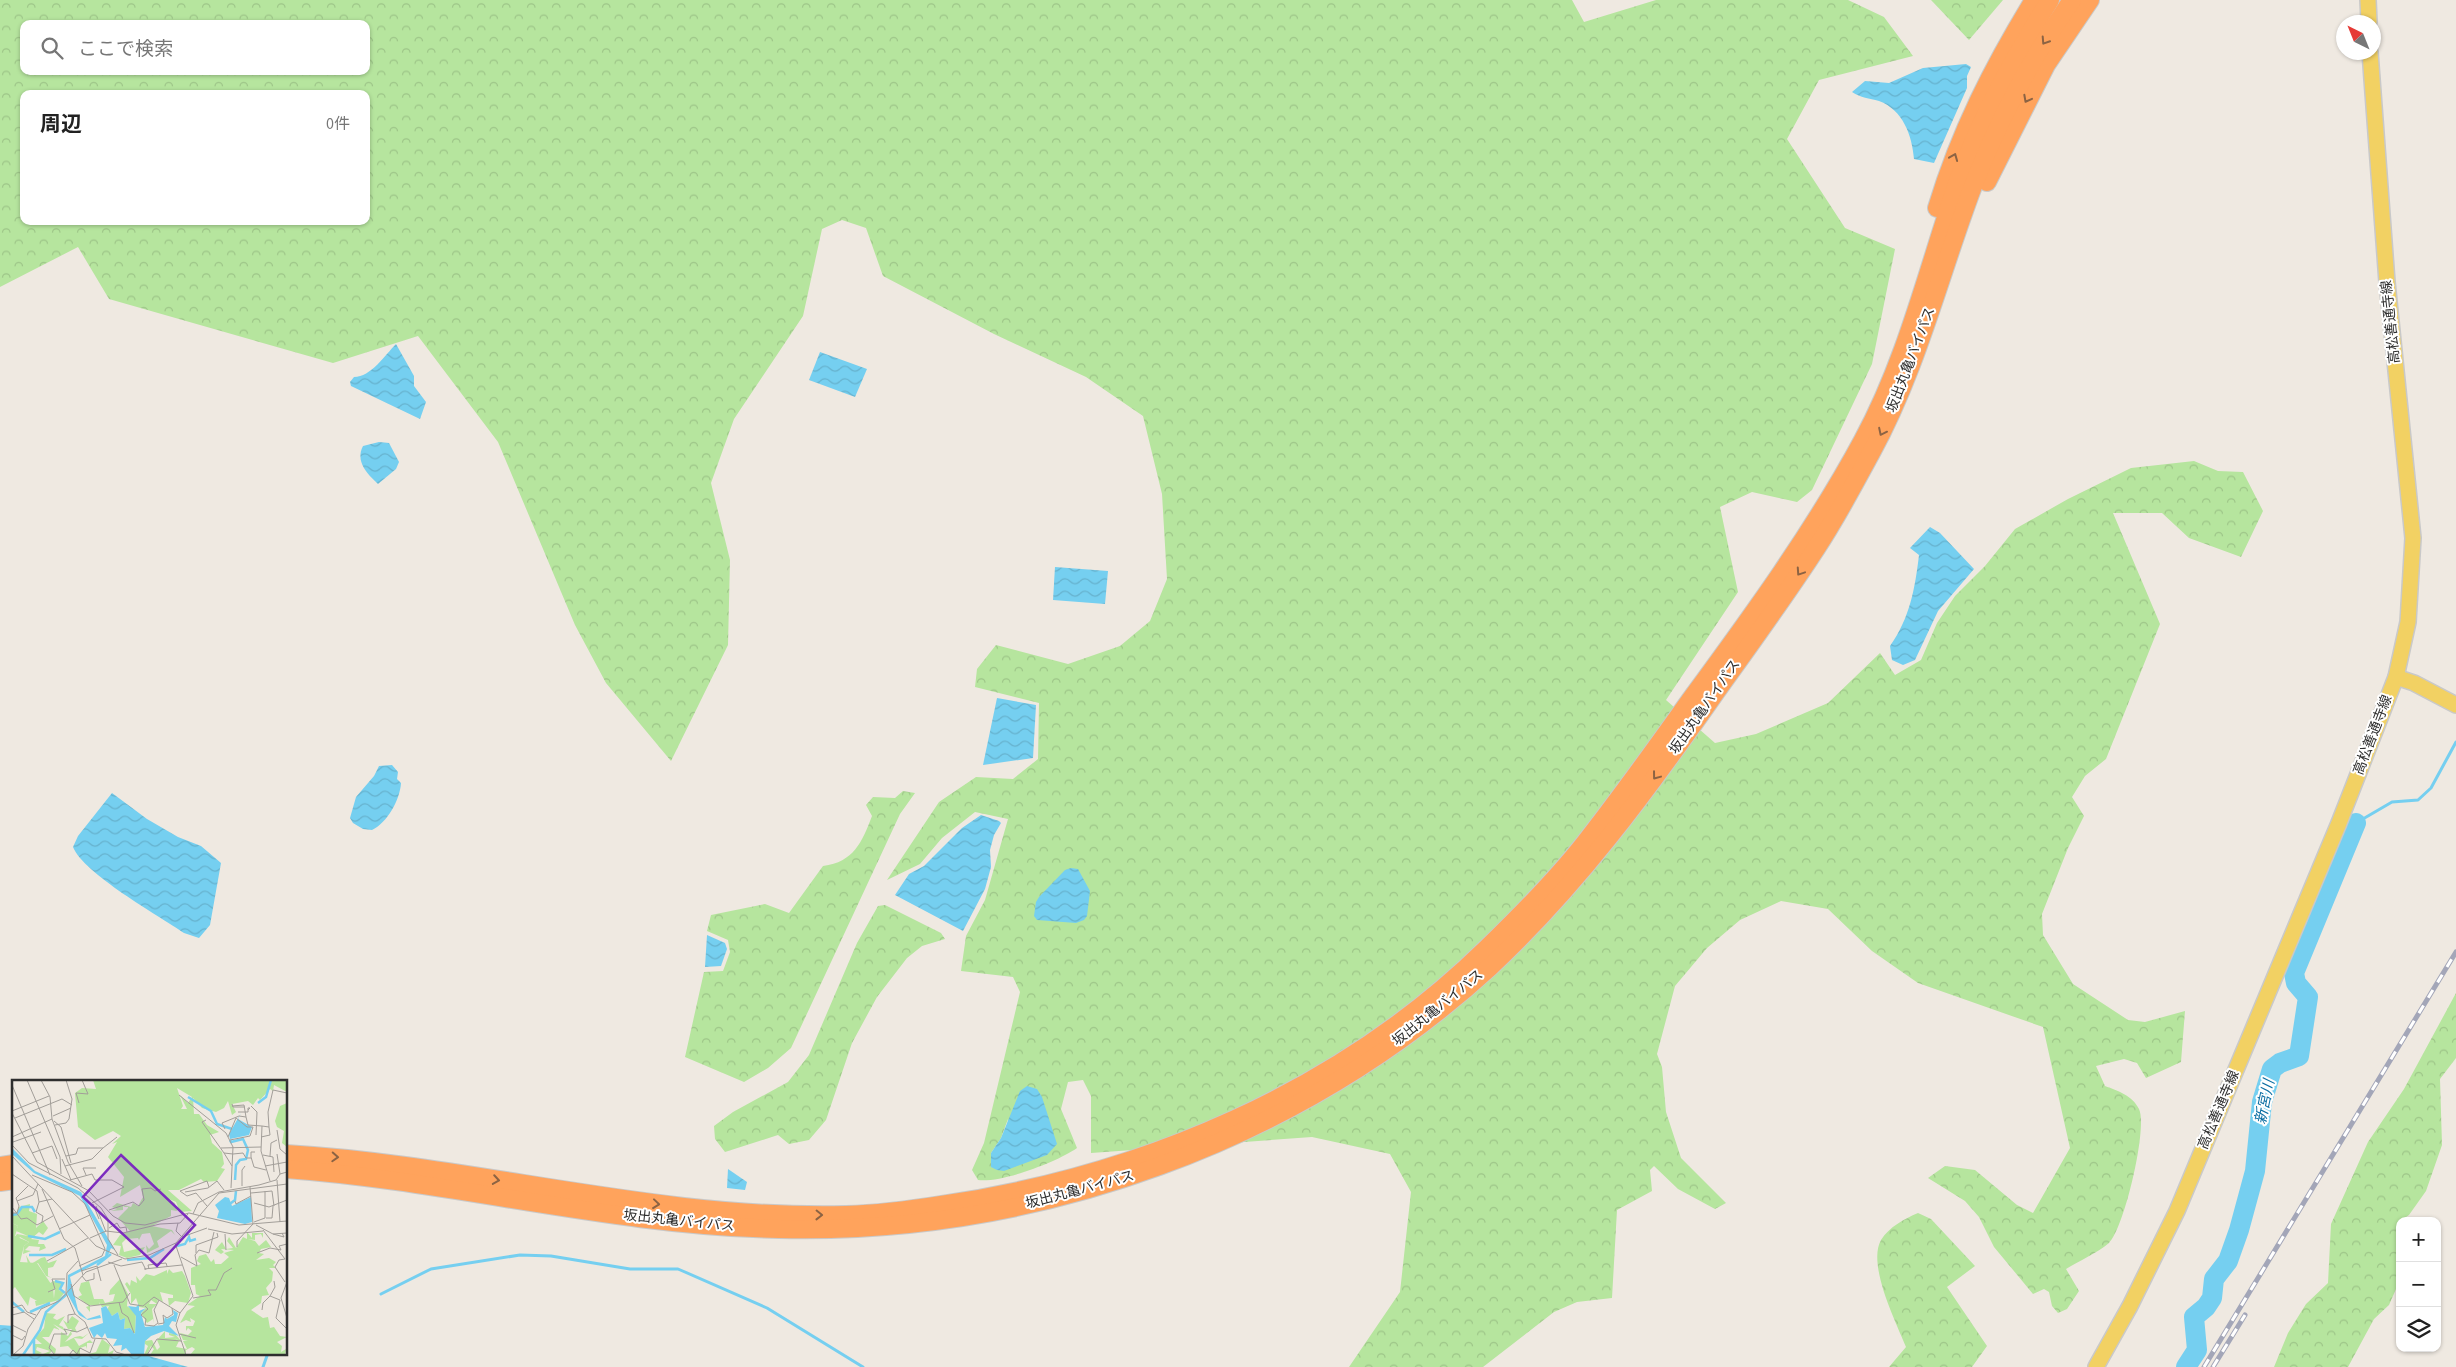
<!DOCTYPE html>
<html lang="ja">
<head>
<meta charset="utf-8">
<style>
  body { margin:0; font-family:"Source Sans 3","Noto Sans JP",sans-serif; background:#f2f2f2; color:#222 }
  .controls { position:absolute; right:15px; bottom:15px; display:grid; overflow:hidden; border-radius:10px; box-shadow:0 1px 4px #0004 }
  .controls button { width:45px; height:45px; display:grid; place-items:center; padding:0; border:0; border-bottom:1px solid #e0e0e0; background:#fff; color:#222; font:25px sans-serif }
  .compass { position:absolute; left:2336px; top:15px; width:45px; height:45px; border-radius:50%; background:#fff; box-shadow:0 1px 4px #0004; rotate:317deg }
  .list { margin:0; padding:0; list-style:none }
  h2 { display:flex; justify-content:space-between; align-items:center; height:65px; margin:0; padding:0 20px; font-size:21px }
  h2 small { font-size:16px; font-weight:400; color:#767676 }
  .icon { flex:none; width:28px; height:28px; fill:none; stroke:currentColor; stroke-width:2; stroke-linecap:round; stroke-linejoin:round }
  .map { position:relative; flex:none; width:2456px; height:1367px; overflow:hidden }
  .search { position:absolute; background:#fff; box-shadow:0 1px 4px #0004; left:20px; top:20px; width:350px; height:55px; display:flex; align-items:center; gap:12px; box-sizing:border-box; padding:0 18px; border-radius:10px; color:#767676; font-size:19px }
  .panel { position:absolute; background:#fff; box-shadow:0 1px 4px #0004; left:20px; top:90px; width:350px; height:135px; border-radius:10px }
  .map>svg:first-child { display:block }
</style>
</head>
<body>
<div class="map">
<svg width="2456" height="1367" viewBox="0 0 2456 1367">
  <defs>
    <pattern id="forest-crowns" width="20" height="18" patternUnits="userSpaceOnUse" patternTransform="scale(1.25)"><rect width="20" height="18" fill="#b6e59e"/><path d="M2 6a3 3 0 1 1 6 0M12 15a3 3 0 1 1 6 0" fill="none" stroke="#9dc588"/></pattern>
    <pattern id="water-waves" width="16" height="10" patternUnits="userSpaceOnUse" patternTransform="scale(1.25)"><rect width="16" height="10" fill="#75cff0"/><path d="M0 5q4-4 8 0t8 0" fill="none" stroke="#66b2ce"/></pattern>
  </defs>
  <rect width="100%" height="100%" fill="#efe9e1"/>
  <g fill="url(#forest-crowns)" fill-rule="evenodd">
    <path d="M0 0H1572L1584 22 1656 0H1848L1884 17 1913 56 1819 80 1787 139 1845 228 1895 249 1872 364 1812 490 1797 502 1752 492 1720 507 1738 592 1666 700 1715 743 1756 734 1828 703 1880 653 1895 675 1921 660 1937 623 1955 596 1985 566 2015 529 2068 499 2131 468 2194 461 2218 471 2243 472 2263 511 2241 557 2189 538 2162 513H2113L2160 624 2106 759 2085 776 2072 797 2084 816 2068 848 2042 914 2043 935 2073 984 2128 1020 2145 1022 2185 1011 2181 1062 2146 1078 2137 1063 2124 1059 2096 1066 2105 1086C2118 1091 2132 1095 2139 1109 2148 1128 2124 1229 2109 1243 2097 1253 2079 1261 2066 1269L2079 1291 2067 1309 2058 1313 2052 1306 2049 1292 2044 1289 2033 1294 1994 1247 1979 1217 1965 1201 1928 1178 1945 1166 1975 1170 2017 1205 2033 1213 2070 1148 2043 1027 1918 983 1872 951 1828 909 1781 901 1740 920 1707 948 1675 986 1657 1054 1662 1067 1666 1112 1681 1158 1726 1203 1715 1209 1678 1189 1654 1166 1650 1170 1652 1191 1617 1210 1612 1298 1577 1302 1554 1312 1483 1367H1349L1400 1292 1411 1192 1390 1154 1312 1137 1091 1153V1096L1083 1080 1068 1082 1061 1109 1077 1148C1057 1162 1002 1183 978 1180L972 1170 984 1143 1020 992 1013 977 961 971 966 936 985 900 1008 819 975 812 942 838 920 864 887 880 939 802 976 777 1013 779 1038 759 1039 703 975 687 977 669 996 645 1068 664 1120 646 1150 621 1167 579 1162 494 1143 416 1086 377 994 334 883 276 866 228 842 220 822 229 803 316 734 419 711 483 730 560 728 645 671 761 606 683 575 625 498 442 418 336 333 363 109 299 78 247 0 287ZM24 24H366V71H24ZM24 94H366V221H24ZM1008 1119 1004 1171 991 1153 1001 1138Z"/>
    <polygon points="1931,0 2003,0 1969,40"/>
    <path d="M903 791 915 793 900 814 791 1048 768 1068 744 1082 685 1057 704 972 723 971 730 952 728 940 707 931 711 915 765 904 789 913 823 866C854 862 862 842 872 816L866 805 873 797 895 798Z"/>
    <polygon points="885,905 941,933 945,939 922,946 907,958 877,997 852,1043 826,1120 809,1140 789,1144 778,1135 725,1152 715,1139 714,1126 733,1112 788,1082 809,1055 857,943 878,906"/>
    <polygon points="2456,993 2456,1058 2440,1079 2442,1145 2426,1191 2409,1215 2400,1221 2400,1280 2389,1305 2374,1319 2348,1367 2274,1367 2288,1333 2306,1304 2328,1283 2331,1224 2368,1142 2404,1089"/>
    <path d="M1918 1213 1931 1219 1975 1266 1947 1287 1987 1346 1972 1367H1889L1906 1347C1896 1322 1867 1265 1881 1240 1889 1227 1904 1219 1918 1213Z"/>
  </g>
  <g fill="url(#water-waves)">
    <path d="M1966 64 1971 67 1967 76V88L1934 163 1914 159C1912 135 1903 110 1879 101 1869 98 1861 98 1852 92L1865 81 1889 83 1923 68Z"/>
    <path d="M396 344 414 376V386L426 402 420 419 351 386 350 382 354 377C371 377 385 355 396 344Z"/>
    <polygon points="820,352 867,369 855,397 809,380"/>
    <path d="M379 442 389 443 399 462 396 469 378 484C367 474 355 461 363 446Z"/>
    <path d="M1930 527 1940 533 1974 569 1938 611 1915 660 1903 665 1892 660 1890 646C1910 618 1915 588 1919 555L1910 548Z"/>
    <polygon points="1055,567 1108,571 1105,604 1053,600"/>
    <polygon points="997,698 1036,705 1033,758 983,765"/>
    <path d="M392 765 398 772 397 779 401 783C400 800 387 823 372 830L363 829 353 823 350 818 356 797 374 776 379 766Z"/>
    <path d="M112 793 147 819 178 837 201 846 221 863 210 925 199 938 184 933C158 915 84 874 73 847L78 836Z"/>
    <polygon points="981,815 999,821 1001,823 994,835 990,850 991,867 985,889 963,931 895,895 909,874 924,866 962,828"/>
    <polygon points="1071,868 1078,869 1090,891 1087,916 1084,920 1076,923 1037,920 1034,916 1036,902 1039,897 1065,870"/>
    <polygon points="707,935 725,943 727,949 721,966 705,967"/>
    <polygon points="1027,1086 1037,1089 1042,1097 1057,1144 1047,1155 1004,1171 997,1170 991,1167 991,1153 1001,1138 1020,1091"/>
    <polygon points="728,1169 747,1182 745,1190 727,1188"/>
    <polygon points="0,1325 14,1326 14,1353 138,1353 188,1367 0,1367"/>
  </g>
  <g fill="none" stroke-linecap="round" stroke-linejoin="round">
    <g stroke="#75cff0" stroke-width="3">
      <polyline points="2356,823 2392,802 2418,800 2431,788 2456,742"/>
      <polyline points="381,1294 431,1269 520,1255 551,1256 630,1269 678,1269 767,1308 863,1367"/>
      <polyline points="263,1367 268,1353"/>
    </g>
    <polyline stroke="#75cff0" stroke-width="20" points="2186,1367 2197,1350 2194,1317 2206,1307 2212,1298 2214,1279 2228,1261 2239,1230 2255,1171 2262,1102 2272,1069 2280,1063 2299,1056 2308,997 2296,983 2294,973 2356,823"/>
    <defs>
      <g id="major">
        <polyline points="2368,0 2369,22"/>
        <polyline points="2396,677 2414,683 2456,705"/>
        <polyline points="2096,1367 2130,1306 2177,1211 2339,823 2396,677 2408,622 2413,538 2387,282 2370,52"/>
      </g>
      <g id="highway">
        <polyline points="1987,182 2046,65 2090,0"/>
        <path d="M1937 208C1960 132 1993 67 2034 0"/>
        <path d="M286 1154C474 1165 657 1220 846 1215 878 1214 910 1210 941 1205 1141 1176 1340 1092 1486 949 1520 916 1554 882 1584 844 1621 797 1656 748 1691 699 1752 616 1814 531 1863 440 1907 359 1928 268 1958 181 1981 116 2014 58 2050 0"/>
        <polyline points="0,1166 14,1164"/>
        <path d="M286 1169C451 1181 614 1226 779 1229 1037 1235 1299 1142 1490 967 1576 887 1646 792 1713 696 1748 647 1784 598 1817 547 1837 517 1854 484 1871 453 1918 367 1940 272 1975 181 2000 117 2032 57 2072 0"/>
        <polyline points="0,1182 14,1180"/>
      </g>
    </defs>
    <use href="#major" stroke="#c9c9c9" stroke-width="18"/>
    <use href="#highway" stroke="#c9c9c9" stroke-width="20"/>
    <use href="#major" stroke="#f2d163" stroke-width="15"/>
    <use href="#highway" stroke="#ffa35c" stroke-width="18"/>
    <defs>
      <g id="rail">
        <polyline points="2204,1367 2456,952"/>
        <polyline points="2213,1367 2245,1315"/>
      </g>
    </defs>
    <use href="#rail" stroke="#a3a6b8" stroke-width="5"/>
    <use href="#rail" stroke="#fff" stroke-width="3" stroke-dasharray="9" stroke-linecap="butt"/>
  </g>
  <defs><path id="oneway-chevron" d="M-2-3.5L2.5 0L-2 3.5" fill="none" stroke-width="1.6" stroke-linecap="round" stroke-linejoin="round" transform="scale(1.25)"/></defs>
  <g stroke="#8c6343">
    <use href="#oneway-chevron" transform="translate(2045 41) rotate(123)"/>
    <use href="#oneway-chevron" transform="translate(2027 99) rotate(118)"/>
    <use href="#oneway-chevron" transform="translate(1954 157) rotate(-68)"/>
    <use href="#oneway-chevron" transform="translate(1882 432) rotate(116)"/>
    <use href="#oneway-chevron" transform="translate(1800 572) rotate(124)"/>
    <use href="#oneway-chevron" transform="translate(1656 776) rotate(127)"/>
    <use href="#oneway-chevron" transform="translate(335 1157) rotate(3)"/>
    <use href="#oneway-chevron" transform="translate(496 1180) rotate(9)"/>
    <use href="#oneway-chevron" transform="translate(656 1204) rotate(6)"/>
    <use href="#oneway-chevron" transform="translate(819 1215) rotate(1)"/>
  </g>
  <g text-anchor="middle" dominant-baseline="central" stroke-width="4" stroke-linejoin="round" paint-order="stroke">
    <g font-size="14" fill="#2e2e2e" stroke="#fff">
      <text transform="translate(2391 322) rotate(-96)">高松善通寺線</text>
      <text transform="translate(1911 360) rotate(-69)">坂出丸亀バイパス</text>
      <text transform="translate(1705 707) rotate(-55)">坂出丸亀バイパス</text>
      <text transform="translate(2373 735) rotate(-69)">高松善通寺線</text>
      <text transform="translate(1438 1008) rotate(-39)">坂出丸亀バイパス</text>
      <text transform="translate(2219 1110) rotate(-67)">高松善通寺線</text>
      <text transform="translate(1080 1190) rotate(-15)">坂出丸亀バイパス</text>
      <text transform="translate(679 1221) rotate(6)">坂出丸亀バイパス</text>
    </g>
    <g font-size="15" font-style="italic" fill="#0d6fa3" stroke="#fff">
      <text transform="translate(2265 1102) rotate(-78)">新宮川</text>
    </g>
  </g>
  <g transform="translate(12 1080)">
    <rect width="275" height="275" fill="#efe9e1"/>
    <path d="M0 143 6 146 3 156 17 162 12 166 8 182 25 183 41 207 42 219 27 222 18 217 16 226 3 207 0 210Z" fill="#b6e59e"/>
    <path d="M81 0H275V12L262 5 261 11 258 9 248 20 246 18 241 25 236 21 220 24 224 32 220 35 216 21 212 28 204 32 190 28 181 18 182 34H187L195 45 207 52 198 55 200 63 210 72 212 84 209 88 213 89 205 101 192 102 189 99 167 110H156L180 131 168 132 164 122 157 119 163 123 165 131 159 130V136L140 146 160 150 163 155 159 151 145 161 147 167 135 173 134 165 137 169 142 164 138 153 130 154 127 160 126 158 114 159 110 163 112 172 133 167 128 175 115 178 107 175 109 166 101 165 108 155 118 151 106 138 116 128V127H113L111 126V130L99 131 105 129 100 127 105 123 119 127 121 123 126 126 131 117 128 105 108 117 112 97 96 77 105 62 100 64 109 56 101 51 83 60 66 47 63 13 70 8 84 9ZM165 8 180 17 176 23 168 15 175 29H169L171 26ZM275 23V67L270 63 272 51 265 47 263 41 268 26ZM18 124 17 131 25 134 24 148 31 141 36 148 31 155 27 152 19 159 27 160 26 164H32L34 168 27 171 28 167 17 166 13 170 19 171 11 174 12 166 17 162 8 157 0 169V161L5 154 16 156 4 151 6 146 0 143V134L4 133 7 127ZM235 152 240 158V153H251V158L249 154 243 155V160L236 159 243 161 247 166 254 160 259 167 249 169 247 173 252 174 244 180 257 178 264 182 261 185 264 188H257L261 192 260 201 254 208 257 215 250 216 249 223 239 230 251 238 256 237 258 248 262 247 268 256 275 257 265 262 270 266 269 272 274 269 273 275H178L183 269 180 267 174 270V275H138L142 269 139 266 135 275H132L136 266 133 264V260L135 258 139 256 133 261 140 260 145 270 148 267 145 260 153 251V258L163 257 157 255V253L163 254 170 262 162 258 167 261 164 267 175 269 171 261H176L171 260 168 253 176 255 180 251 176 248 174 251V246H181L183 241 178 238 179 242 174 240 168 243 175 231 183 226 175 225 188 216 184 214 183 205H179V188L189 184 185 181 187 176 194 174 199 182 202 179 203 184H209L217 177 212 173 222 170 209 169 212 172 209 174 203 170 210 162 214 169 221 168 215 161 217 157 224 168 231 157 235 159ZM14 175 19 184 29 178 33 177 36 183 45 180 41 187 36 188V196L40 198 34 196 26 183 20 185 16 184ZM157 189 161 193 170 191 173 196 179 213 176 223 163 221 157 226 156 218H161V215L148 212 151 222 146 219 145 224 139 220 137 224H145L140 229 142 243 141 239 135 243 129 233 134 228 127 227 124 218 119 224V214L113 204 115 202 118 206 119 200 125 203 124 196 128 201 134 194 142 196 155 190V194ZM108 199 116 214 115 226 124 233 123 254 118 248 112 249 113 238 108 240 106 232 100 236 95 230 97 226 90 227 87 222 88 225H78V232L74 227 77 226 66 217 70 215 67 210 69 203 77 201 82 219H91L93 223 101 221 103 214 97 215 98 210ZM41 201 52 203 47 210 52 213 47 220 24 226 23 221 42 218 43 208 41 210 37 204ZM34 233 44 234 41 238 45 240 53 236 47 245 51 247 52 249 57 253 41 244 48 250 42 248 37 257H30L44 269 43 274 40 271 37 274 29 275 38 271 25 267 24 270 30 273 22 275 23 264H30L23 258 32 248ZM60 236 67 241 63 248 65 252H59L60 254 53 262 63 257 68 256 71 257 77 253 70 259 62 258 67 266 78 260 81 263H75V269L74 266 68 268V274L77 275H65L56 266 48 267 49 252 56 256 60 249H56L51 240 55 243ZM90 259 98 265 96 273 102 270 100 275 77 274 84 272Z" fill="#b6e59e" fill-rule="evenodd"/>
    <path d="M229 33 226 39 240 47 237 55 218 59 217 54ZM0 68 23 91 69 112 103 170 99 168 95 178 58 197 66 230 75 239 88 235 89 238 76 240 67 235 55 213 56 195 93 176 95 165 68 116 22 93 0 74ZM213 117 217 118 220 126 239 117 240 142 233 144 205 138 207 131 203 125ZM127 224V231L134 228 129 233 133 247 151 245 153 237 155 239 162 235 161 230 166 233 164 242 160 241 157 246 167 256 152 251 139 256 133 261 132 275H120L114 268 109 271 110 265 101 266 105 259 95 258 93 253 90 258 85 254 82 258 77 248 91 243 89 228 94 226 100 236 106 232 108 240 113 238 112 249 118 248 123 254 124 236 116 226 124 227Z" fill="#75cff0"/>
    <path fill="none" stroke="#75cff0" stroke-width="2.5" d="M176 17 199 31 205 44 220 49M246 23 254 17 259 0M218 60 219 62 231 59 236 70 234 79 228 80 224 85 223 100M215 126 223 120 224 111M0 135 5 134 10 127H20L23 132M16 156 33 159 48 152M165 166 173 164 177 157 178 161 184 159M17 175H40L54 169M115 180 138 178 152 169M85 185 99 174M43 201 51 203 48 209 53 213M0 222 12 232M18 232 38 223M11 275 28 250 34 232 55 214M22 275V259"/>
    <path fill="none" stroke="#a29e99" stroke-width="1" d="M15 0 48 77 49 94M0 5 38 95M167 15 214 53 221 67 219 108M67 23 64 13 76 14 70 0M220 24 221 27H233M220 26 232 25 234 37M239 26 245 32 244 55M0 31 37 16M226 32H236V28H238L236 30M0 33 25 82 77 111 101 136 113 143 133 145 177 133 227 145 275 141M41 36 59 28M3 38 50 19 60 25M40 39 56 82 70 106M194 40 190 42 212 73M42 41 49 47 59 83M43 45 54 43 57 39 60 19 54 0M213 49 210 43 227 36 234 37 236 45 250 46M265 50 268 69 275 75M0 57 40 39 38 17 29 0M216 57 224 38 235 47H241M249 57 258 55 257 47M218 60 238 56 241 47M1 62 29 52M0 65 17 83 66 108 89 128 96 139V159M209 68 249 67M243 72H239V77L242 87 254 90M20 73 40 66 45 79M221 74 231 73 234 78H239M265 74 268 94M251 75 261 77 262 92M0 76 84 166 113 179 137 175 164 163 207 113 275 104M54 76 64 74 66 68H91L105 57M258 76 259 63 265 60M50 79 59 100M53 86 80 79 91 68M220 86 212 73 221 74M253 86 275 82M0 94 25 111 27 122 40 119M20 95 60 112 73 124 93 169 90 176 67 186M74 95 71 88H84M58 100 80 94 83 100H100L112 107 80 123M265 100 268 142M258 101 249 71 250 46 257 47 256 32 261 10 275 13M230 106V90L233 86M30 109 52 159 63 168 71 195M173 112 196 108 205 101 212 110M184 113 175 116 168 111 195 101 197 107M184 113 195 126M239 113 260 111 262 126M5 121 21 115 26 104M223 121 224 124 239 116M27 122 24 132 31 136 30 142M242 123 257 127 275 120M81 124 87 139M84 126 94 152M0 127 9 139 15 138 25 145 41 136M97 130 121 122 127 126 132 120 130 109 139 108 143 111 149 109M0 133H5L7 126 4 118 16 106M181 134 186 123 207 112 247 105 264 100 268 94 275 92M254 138H260L261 126M242 142 253 138V111M166 143 164 151 170 157 195 148M244 145 261 154 275 153M97 148 105 143 108 148 114 147 115 152M47 149 78 135M196 149 220 154 251 151M251 150 273 179 267 180 263 187 273 202M213 154 214 170M261 154 272 157 270 153M78 158 94 151 111 153 148 144 168 143 176 134M96 159 106 175M163 163 181 216 168 233 164 245 174 275M225 167V161L241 144 238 107M275 167V186M184 173V165L206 157 205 153M245 173 258 168 269 170 267 166 275 164M169 177 185 186 183 175 187 170 197 173 202 152M35 181 76 158M96 182 109 186 130 182 134 190M102 185 118 224 131 226 142 217 168 233M132 189 170 185M137 189 136 185 154 183 155 186M69 191 85 186 89 201M70 196 74 201 82 199V193M275 202 269 218 275 238M59 204 62 216 78 226 111 222 118 213M36 212 43 209 40 199H53M54 213 55 193 66 181M54 213 63 234 73 242 80 258 94 259 104 272 114 275M258 216 263 207 262 201M181 218 199 215 196 210H204L212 193 220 188M268 220 264 238 275 249M107 222 110 233 116 237 122 253M133 226 136 229 129 235 134 239 133 245 142 246 146 243 142 230 147 220M0 228 10 225 15 232 24 235M250 230 251 223 258 216 268 220M0 235 12 232 22 239M56 243V235L63 234M146 244 152 243 151 235 155 238 161 234 160 228M0 245 14 252M167 254 184 258M0 255 10 260 13 256M1 275 11 266 16 249 29 229 47 221 74 192 110 179M43 275 37 268 42 254H55L52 249 65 252 76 247M57 275 61 270 65 274 68 268 78 273 83 259M135 275 145 259 169 261"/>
    <path fill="#7b2cbf" fill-opacity="0.15" stroke="#7b2cbf" stroke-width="2.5" d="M109 75 183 145 145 186 71 117Z"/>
    <rect width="275" height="275" fill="none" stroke="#2e2e2e" stroke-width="2.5"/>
  </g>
</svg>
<div class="controls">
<button>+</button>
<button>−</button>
<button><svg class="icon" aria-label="layers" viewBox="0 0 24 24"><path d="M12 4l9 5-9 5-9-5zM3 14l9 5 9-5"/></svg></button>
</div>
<svg class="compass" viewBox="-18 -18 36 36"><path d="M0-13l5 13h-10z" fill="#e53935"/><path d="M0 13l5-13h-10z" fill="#767676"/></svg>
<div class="search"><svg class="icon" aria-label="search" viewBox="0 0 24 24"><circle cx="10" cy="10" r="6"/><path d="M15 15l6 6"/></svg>ここで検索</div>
<section class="panel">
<h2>周辺<small>0件</small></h2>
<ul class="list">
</ul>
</section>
</div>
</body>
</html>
